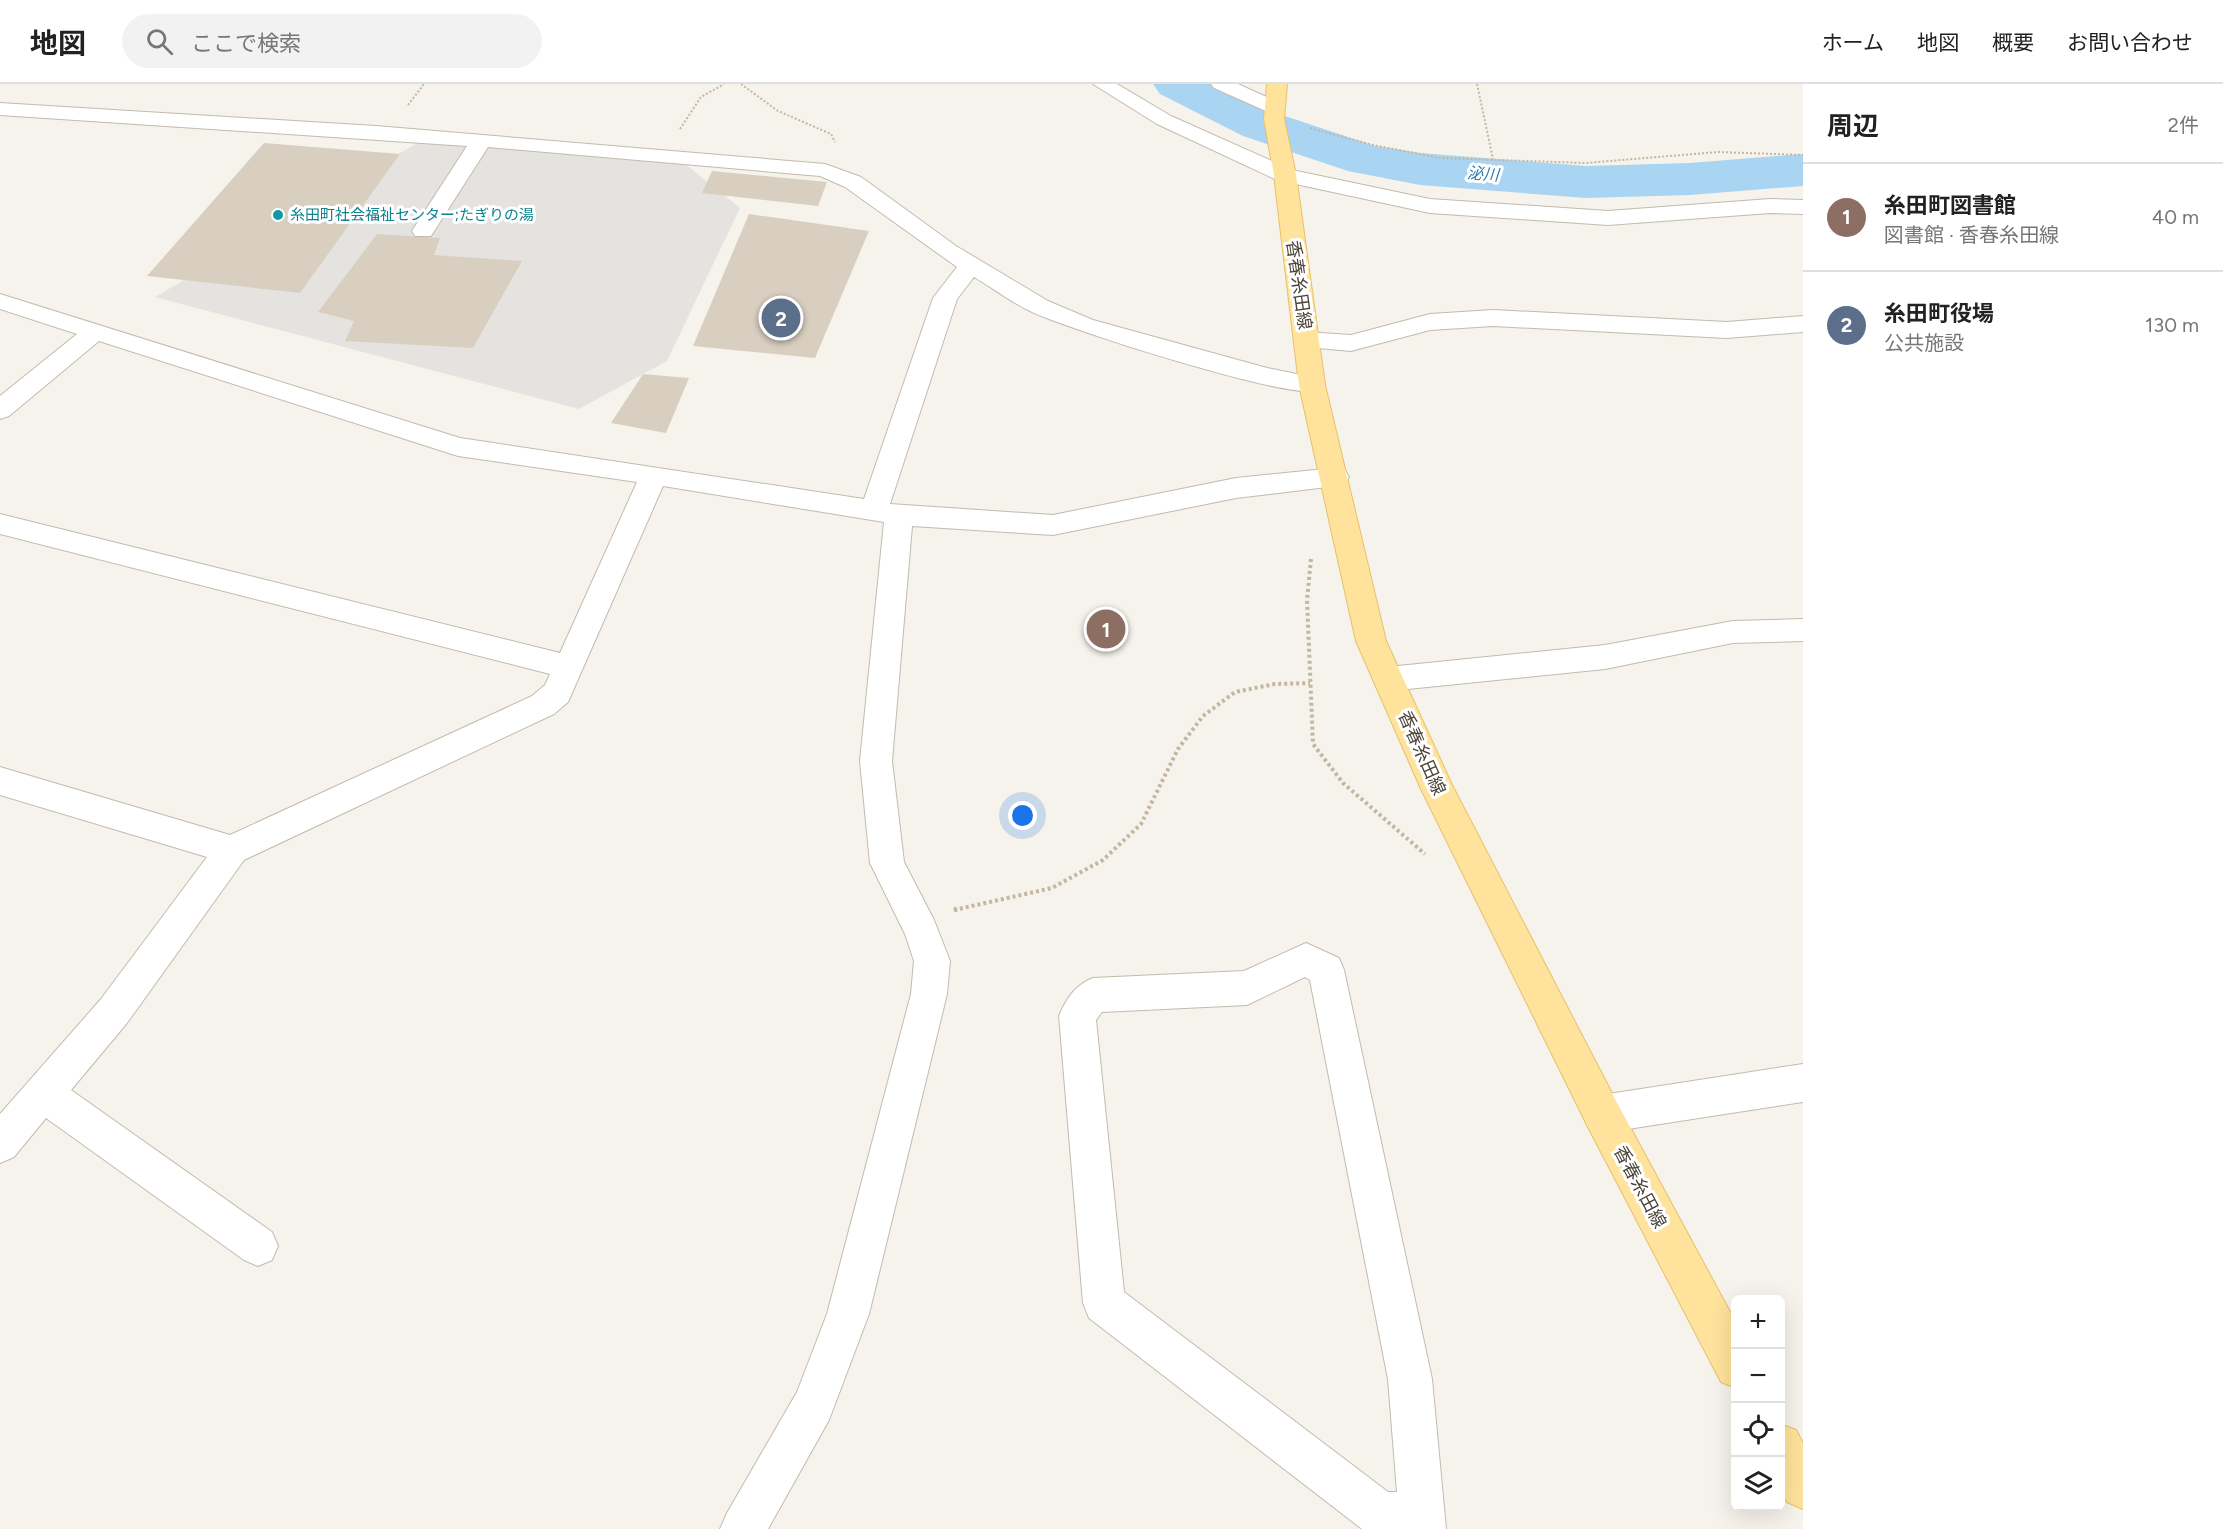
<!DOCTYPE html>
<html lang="ja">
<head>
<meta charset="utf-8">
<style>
  body { margin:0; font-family:Figtree,"Noto Sans JP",sans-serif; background:#f2f2f2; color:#222 }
  .controls { position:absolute; right:18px; bottom:18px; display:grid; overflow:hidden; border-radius:9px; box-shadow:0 6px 24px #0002 }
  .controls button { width:54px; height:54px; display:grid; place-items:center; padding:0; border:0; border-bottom:2px solid #e0e0e0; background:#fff; color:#222; font:30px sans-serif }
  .you { position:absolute; left:1023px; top:732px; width:21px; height:21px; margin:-15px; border:4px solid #fff; border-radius:50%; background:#1a73e8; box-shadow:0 0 0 9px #1a73e833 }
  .badge { display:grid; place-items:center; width:39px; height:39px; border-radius:50%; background:#7c3aed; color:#fff; font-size:20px; font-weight:700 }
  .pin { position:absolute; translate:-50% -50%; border:3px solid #fff; box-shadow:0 2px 6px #0006 }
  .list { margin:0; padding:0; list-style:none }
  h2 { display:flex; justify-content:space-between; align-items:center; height:78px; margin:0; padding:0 24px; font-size:26px }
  h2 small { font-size:20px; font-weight:400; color:#767676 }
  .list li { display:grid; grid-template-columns:39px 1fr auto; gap:18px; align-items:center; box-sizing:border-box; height:108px; padding:0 24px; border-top:2px solid #e0e0e0 }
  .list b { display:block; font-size:22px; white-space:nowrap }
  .list p { margin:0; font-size:20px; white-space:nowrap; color:#767676 }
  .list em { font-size:20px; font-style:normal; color:#767676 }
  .icon { flex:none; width:33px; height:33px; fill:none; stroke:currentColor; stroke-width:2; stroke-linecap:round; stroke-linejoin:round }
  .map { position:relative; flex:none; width:1803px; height:1445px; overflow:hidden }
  header { display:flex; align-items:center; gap:36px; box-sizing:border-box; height:84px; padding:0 30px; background:#fff; border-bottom:2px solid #e0e0e0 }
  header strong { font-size:28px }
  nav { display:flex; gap:33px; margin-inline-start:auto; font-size:21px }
  .search { width:420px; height:54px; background:#f2f2f2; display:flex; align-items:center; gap:15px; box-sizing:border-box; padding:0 21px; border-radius:33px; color:#767676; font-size:22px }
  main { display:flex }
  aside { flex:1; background:#fff }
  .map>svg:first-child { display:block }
</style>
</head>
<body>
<header>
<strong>地図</strong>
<div class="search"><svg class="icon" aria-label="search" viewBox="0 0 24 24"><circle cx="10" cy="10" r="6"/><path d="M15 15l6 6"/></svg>ここで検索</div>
<nav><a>ホーム</a><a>地図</a><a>概要</a><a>お問い合わせ</a></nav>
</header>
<main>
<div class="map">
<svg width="1803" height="1445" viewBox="0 0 1803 1445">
  <rect width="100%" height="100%" fill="#f6f3ec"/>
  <polygon fill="#e5e3e0" points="424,55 685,80 740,124 667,277 579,325 155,213"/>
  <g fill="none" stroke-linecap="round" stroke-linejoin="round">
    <polygon fill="#a9d4f2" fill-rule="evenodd" points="1153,0 1215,0 1279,30 1375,62 1420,69 1586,82 1690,79 1803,70 1803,102 1690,111 1586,114 1420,101 1348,87 1243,52 1160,10"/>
  </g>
  <g fill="#d8cfc1">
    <polygon points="264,59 400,70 300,209 147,192"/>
    <polygon points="712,87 827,98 818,122 702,109"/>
    <polygon points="749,130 869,147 815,274 693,262"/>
    <polygon points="377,150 440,154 434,171 522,177 473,264 345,257 354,237 318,228"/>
    <polygon points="643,290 689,294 666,349 611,339"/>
  </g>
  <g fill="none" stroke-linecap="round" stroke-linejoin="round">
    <defs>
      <g id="minor">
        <polygon points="1093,0 1117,0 1171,32 1292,86 1430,115 1608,127 1770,115 1803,116 1803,130 1770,129 1608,141 1430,129 1277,96 1157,40"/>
        <polygon points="1211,0 1238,0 1282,20 1285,24 1282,28 1268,28 1214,4"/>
        <path d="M0 19 376 42 825 80 861 93 956 162 1048 217 1093 236 1267 284 1321 295 1325 301 1321 307C1288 316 1071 246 1032 228 1012 219 993 204 974 193L957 215 890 420 1053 431 1236 394 1335 384 1345 386 1349 393 1345 400 1335 402 1236 414 1053 451 912 442 892 677 904 778 934 836 950 877 947 910 869 1230 829 1336 768 1445H720L727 1429 797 1308 827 1230 911 910 914 877 905 850 870 779 860 677 884 438 663 402 568 618 554 630 244 776 127 939 71 1006 272 1148 278 1162 272 1176 258 1182 244 1176 46 1034 14 1073 0 1079V1030L101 915 207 773 0 711V683L230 751 532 612 545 601 550 590 0 450V430L560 569 637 398 458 372 99 257 9 332 0 335V312L77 250 0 225V210L460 354 864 415 933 214 957 183 845 103 820 92 488 63 431 152H415L412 147 467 62 0 31Z"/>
        <polygon points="1493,226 1727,238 1803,232 1803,248 1727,254 1493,242 1430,246 1351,267 1297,262 1294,256 1297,250 1306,248 1351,251 1430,230"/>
        <polygon points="1803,535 1803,557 1733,559 1605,585 1388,607 1377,604 1373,595 1377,586 1388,583 1605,561 1733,537"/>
        <path d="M1306 859 1339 874 1344 886 1432 1295 1446 1445H1362L1089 1234 1083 1219 1059 932C1066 915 1075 901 1093 894L1244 887ZM1305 893 1310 896 1388 1295 1397 1408H1388L1124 1208 1096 936 1102 928 1247 921Z"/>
        <polygon points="1803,980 1803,1018 1602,1049 1588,1043 1583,1030 1588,1017 1602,1011"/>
      </g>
      <g id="major">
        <polygon points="1267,0 1287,0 1284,35 1296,91 1325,301 1386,557 1452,701 1616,1017 1736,1239 1736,1304 1721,1298 1588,1043 1421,705 1356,557 1299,301 1274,91 1264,35"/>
        <polygon points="1780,1340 1796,1346 1803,1359 1803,1425 1787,1418 1780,1406"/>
      </g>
    </defs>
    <use href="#minor" stroke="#c2bbae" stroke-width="2"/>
    <use href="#major" stroke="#e6c16a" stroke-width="2"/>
    <g stroke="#c4b79f" stroke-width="2" stroke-dasharray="2 2" stroke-linecap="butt">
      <polyline points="741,0 778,27 831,50 835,58"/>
      <polyline points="1477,0 1493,75"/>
      <polyline points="408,21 424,0"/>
      <polyline points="1310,44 1373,61 1441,74 1585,79 1718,68 1803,71"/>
      <polyline points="680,45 701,13 724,0"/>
    </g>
    <g stroke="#c4b79f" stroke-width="4" stroke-dasharray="3 3" stroke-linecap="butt">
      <polyline points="1311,475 1307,516 1313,660 1343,699 1425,770"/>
      <polyline points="954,826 1052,804 1103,776 1141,740 1178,665 1203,632 1235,608 1275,600 1310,599"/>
    </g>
    <polyline stroke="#c4b79f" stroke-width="4.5" stroke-dasharray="4 4" stroke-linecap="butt" points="954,826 957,825"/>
    <use href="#minor" fill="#fff" fill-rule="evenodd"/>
    <use href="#major" fill="#ffe39c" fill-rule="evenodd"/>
  </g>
  <circle fill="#0f9aa8" stroke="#fff" stroke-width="2" cx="278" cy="131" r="6"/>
  <g text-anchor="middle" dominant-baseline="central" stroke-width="6" stroke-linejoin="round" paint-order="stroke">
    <g font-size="15" fill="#0d838f" stroke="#fff" text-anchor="start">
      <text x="290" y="131">糸田町社会福祉センター;たぎりの湯</text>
    </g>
    <g font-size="16" font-style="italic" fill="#2e7ab2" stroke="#fff">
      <text transform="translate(1483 90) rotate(4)">泌川</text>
    </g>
    <g font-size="18" fill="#4b4439" stroke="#fff">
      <text transform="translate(1299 201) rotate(82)">香春糸田線</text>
      <text transform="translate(1422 669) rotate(66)">香春糸田線</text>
      <text transform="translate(1640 1103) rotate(62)">香春糸田線</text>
    </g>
  </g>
</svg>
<div class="controls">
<button>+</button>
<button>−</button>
<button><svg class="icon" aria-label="locate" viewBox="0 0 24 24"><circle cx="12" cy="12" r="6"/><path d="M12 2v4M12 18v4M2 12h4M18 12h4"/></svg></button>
<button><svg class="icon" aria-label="layers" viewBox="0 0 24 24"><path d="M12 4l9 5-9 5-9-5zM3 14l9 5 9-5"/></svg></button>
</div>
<div class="you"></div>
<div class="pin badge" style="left:1106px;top:545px;background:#8d6e63">1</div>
<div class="pin badge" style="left:781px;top:234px;background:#5c6f8a">2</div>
</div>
<aside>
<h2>周辺<small>2件</small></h2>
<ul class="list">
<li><span class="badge" style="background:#8d6e63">1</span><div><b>糸田町図書館</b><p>図書館 · 香春糸田線</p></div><em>40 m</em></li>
<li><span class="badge" style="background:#5c6f8a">2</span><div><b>糸田町役場</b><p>公共施設</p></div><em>130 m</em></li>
</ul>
</aside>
</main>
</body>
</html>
